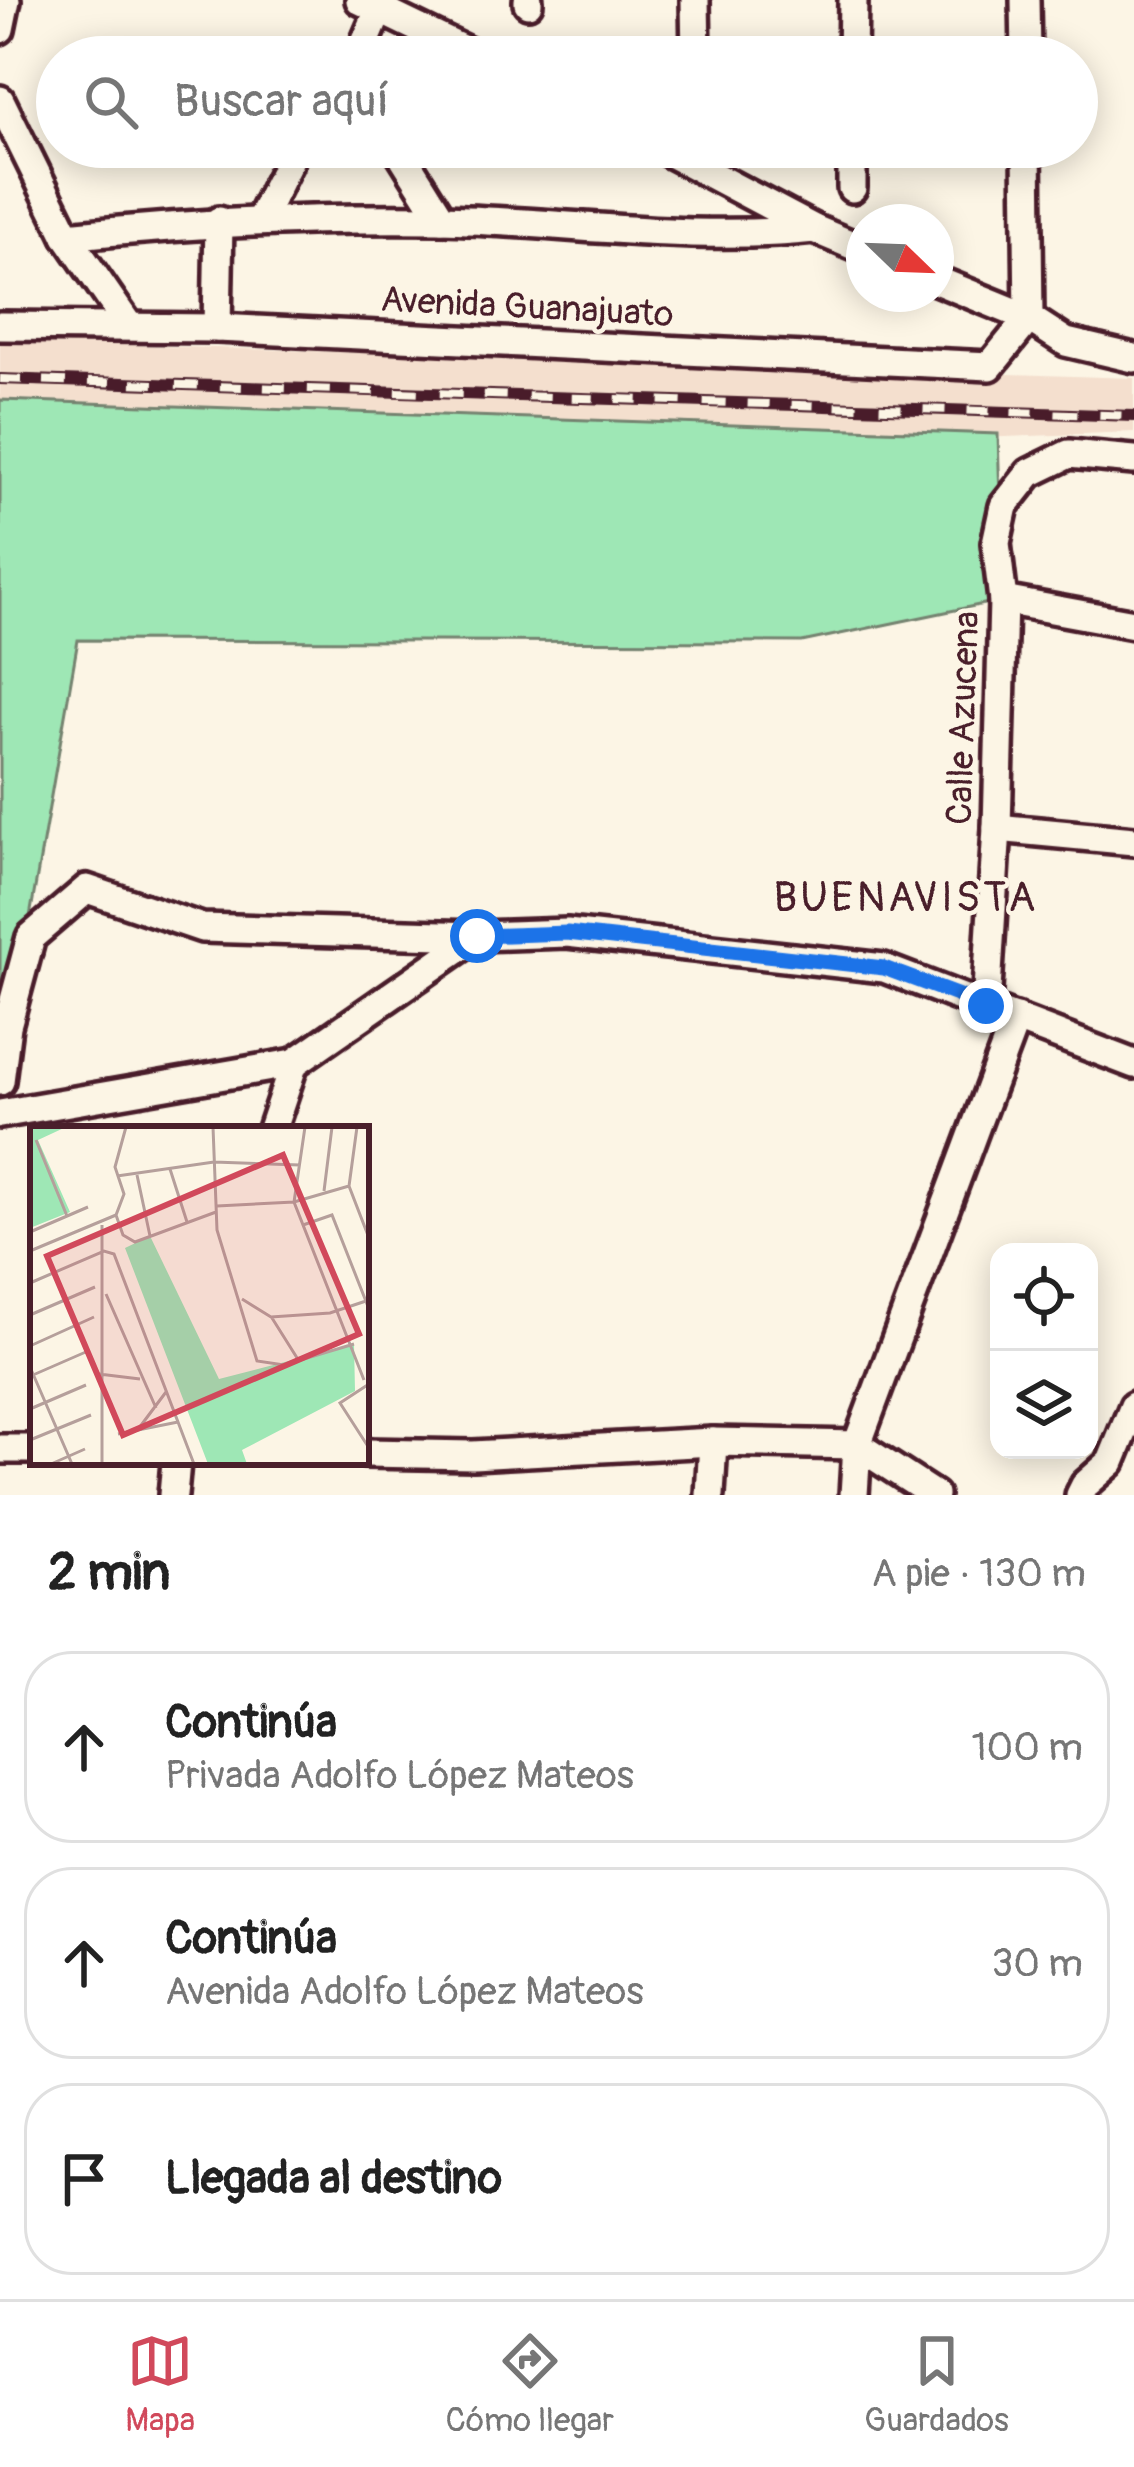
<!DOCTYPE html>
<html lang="es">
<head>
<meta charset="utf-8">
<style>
  body { margin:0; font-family:Pangolin,sans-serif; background:#f6f6f6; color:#222 }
  .controls { position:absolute; right:36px; bottom:36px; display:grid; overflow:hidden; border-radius:24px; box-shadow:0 6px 30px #0003 }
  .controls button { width:108px; height:108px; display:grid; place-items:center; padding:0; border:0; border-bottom:3px solid #e0e0e0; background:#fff; color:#222; font:60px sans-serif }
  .compass { position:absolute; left:846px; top:204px; width:108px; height:108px; border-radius:50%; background:#fff; box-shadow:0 6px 30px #0003; rotate:113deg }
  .stop { position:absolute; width:36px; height:36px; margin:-27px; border:9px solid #1a73e8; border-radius:50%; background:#fff }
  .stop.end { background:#1a73e8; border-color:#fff; box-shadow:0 3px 12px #0008 }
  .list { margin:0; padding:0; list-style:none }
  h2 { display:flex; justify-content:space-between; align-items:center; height:156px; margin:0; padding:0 48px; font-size:51px }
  h2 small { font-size:39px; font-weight:400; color:#767676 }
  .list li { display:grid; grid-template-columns:78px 1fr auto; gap:36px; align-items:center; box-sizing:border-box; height:192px; margin:0 24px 24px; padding:0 24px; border:3px solid #e0e0e0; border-radius:48px }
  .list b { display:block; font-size:45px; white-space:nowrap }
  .list p { margin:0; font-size:39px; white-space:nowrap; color:#767676 }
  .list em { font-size:39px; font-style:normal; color:#767676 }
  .icon { flex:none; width:66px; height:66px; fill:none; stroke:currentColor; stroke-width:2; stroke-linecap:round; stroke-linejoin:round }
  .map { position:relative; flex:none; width:1134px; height:1495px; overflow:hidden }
  .search { position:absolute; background:#fff; box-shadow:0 6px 30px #0003; left:36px; right:36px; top:36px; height:132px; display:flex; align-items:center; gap:30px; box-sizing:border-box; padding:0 42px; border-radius:66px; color:#767676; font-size:45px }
  .sheet { height:804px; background:#fff }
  nav { display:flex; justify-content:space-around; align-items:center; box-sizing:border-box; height:168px; border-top:3px solid #e0e0e0; background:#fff; font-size:33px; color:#767676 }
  nav a { display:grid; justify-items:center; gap:6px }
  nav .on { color:#d1495b }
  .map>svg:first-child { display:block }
</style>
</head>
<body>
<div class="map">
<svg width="1134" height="1495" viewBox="0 0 1134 1495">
  <rect width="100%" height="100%" fill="#fcf5e5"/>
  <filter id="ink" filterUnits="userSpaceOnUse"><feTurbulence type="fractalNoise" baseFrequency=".00833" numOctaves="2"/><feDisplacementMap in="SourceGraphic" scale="24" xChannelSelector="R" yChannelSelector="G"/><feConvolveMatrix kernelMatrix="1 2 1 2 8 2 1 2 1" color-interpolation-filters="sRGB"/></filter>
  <g filter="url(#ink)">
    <polygon fill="#f4dfce" points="0,341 1134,378 1134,432 898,441 0,414"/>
    <polygon fill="#9ee7b5" stroke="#748370" stroke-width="3" points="0,400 998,434 1003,600 802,642 78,640 0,1090"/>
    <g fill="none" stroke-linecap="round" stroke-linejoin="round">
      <defs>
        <g id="minor">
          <polyline points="360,0 478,57"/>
          <polyline points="528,0 528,3"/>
          <polyline points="695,0 696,57"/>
          <polyline points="1025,0 1026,57"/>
          <polyline points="0,29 6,0"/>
          <polyline points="359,57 379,10"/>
          <polyline points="852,57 853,0"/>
          <polyline points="0,100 67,236 129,326"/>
          <polyline points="397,147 442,219"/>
          <polyline points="659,147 814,229 864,250"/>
          <polyline points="852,188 852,147"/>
          <polyline points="260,220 296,147"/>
          <path d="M67 236C193 223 315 217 441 219 565 222 691 242 814 229"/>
          <polyline points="936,280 1029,318 1066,342 1134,358"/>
          <polyline points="0,326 217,328 990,366 1029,318 1027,147"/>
          <polyline points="217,328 219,221"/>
          <polyline points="1003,600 1134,624"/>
          <polyline points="997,828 1134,841"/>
          <polyline points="986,1006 997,828 1003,600 996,543 1004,506 1030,473 1069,454 1134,460"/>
          <polyline points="0,1081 7,1026 31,937 87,889 202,928 477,936 567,933 884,968 1134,1064"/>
          <polyline points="0,1114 294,1063"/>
          <polyline points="272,1129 294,1063 477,936"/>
          <polyline points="0,1449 33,1449"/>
          <polyline points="366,1453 473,1455 713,1442 857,1445 934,1495"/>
          <polyline points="173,1495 176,1462"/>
          <polyline points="710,1495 713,1442"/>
          <polyline points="854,1495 857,1445 1016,1018"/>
          <polyline points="1080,1495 1085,1485 1111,1462 1134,1406"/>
        </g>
      </defs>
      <use href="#minor" stroke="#4a1f2b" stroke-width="36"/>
      <use href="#minor" stroke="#fcf5e5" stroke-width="27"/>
      <defs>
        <polyline id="rail" points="0,379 1134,416"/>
      </defs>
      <use href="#rail" stroke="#4a1f2b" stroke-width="12"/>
      <use href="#rail" stroke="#fcf5e5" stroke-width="8" stroke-dasharray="22" stroke-linecap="butt"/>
    </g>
  </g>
  <g fill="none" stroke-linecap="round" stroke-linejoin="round" filter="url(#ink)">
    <polyline stroke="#1a73e8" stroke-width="15" points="477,936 567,933 884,968 986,1006"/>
  </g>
  <g text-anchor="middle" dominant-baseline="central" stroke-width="9" stroke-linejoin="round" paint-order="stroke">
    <g font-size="36" fill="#4a1f2b" stroke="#fcf5e5">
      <text transform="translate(527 307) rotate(3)">Avenida Guanajuato</text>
      <text transform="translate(963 718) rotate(-88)">Calle Azucena</text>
    </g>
    <g font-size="42" letter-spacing="3" fill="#4a1f2b" stroke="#fcf5e5">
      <text x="906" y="898">BUENAVISTA</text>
    </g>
  </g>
  <g transform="translate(30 1126)">
    <rect width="339" height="339" fill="#fcf5e5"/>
    <path d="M0 1H36L8 14 40 86 0 102ZM120 110 189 253 324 218 325 265 212 324 217 338H178L95 122Z" fill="#9ee7b5"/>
    <path fill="none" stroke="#b59f9b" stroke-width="3" d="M183 1 187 104 227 235 254 239 324 218M275 1 264 76 334 254M327 1 319 60 339 112M6 14 37 90M140 43 157 96M107 49 120 110M87 50 184 36 270 39M294 65 302 1M187 80 264 76 319 60M86 89 93 109 105 116 186 86M273 99 302 89 339 183M0 106 58 81M0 125 86 89 94 68 85 41 96 1M0 157 74 125 84 128 164 338M76 168 126 282M212 173 241 191 300 187 339 174M0 189 65 161M242 192 269 235M0 220 64 191M0 241 42 338M69 248 110 253M3 249 58 225M339 258 310 277 339 322M0 283 56 259M109 302 136 266M88 308 148 296M0 314 61 289M21 338 55 323M72 338V99"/>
    <path fill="#d1495b" fill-opacity="0.15" stroke="#d1495b" stroke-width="6" d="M253 29 329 208 93 309 17 130Z"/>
    <rect width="339" height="339" fill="none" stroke="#4a1f2b" stroke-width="6"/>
  </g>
</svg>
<div class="controls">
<button><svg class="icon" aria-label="locate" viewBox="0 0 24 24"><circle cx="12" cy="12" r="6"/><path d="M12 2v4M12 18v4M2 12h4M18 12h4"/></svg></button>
<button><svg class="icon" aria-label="layers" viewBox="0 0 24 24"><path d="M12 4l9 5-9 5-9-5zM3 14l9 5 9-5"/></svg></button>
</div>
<svg class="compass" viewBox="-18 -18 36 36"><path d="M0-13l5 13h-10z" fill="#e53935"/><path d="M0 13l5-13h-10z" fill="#767676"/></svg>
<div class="stop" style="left:477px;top:936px"></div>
<div class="stop end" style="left:986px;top:1006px"></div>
<div class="search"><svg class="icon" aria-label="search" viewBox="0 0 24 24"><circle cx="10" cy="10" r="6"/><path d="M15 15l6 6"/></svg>Buscar aquí</div>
</div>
<section class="sheet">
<h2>2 min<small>A pie · 130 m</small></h2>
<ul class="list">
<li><svg class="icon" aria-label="ahead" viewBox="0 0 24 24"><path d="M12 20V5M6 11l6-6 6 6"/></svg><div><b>Continúa</b><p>Privada Adolfo López Mateos</p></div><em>100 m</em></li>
<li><svg class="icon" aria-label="ahead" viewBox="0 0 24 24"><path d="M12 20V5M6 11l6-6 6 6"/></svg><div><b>Continúa</b><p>Avenida Adolfo López Mateos</p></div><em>30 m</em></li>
<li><svg class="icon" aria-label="arrive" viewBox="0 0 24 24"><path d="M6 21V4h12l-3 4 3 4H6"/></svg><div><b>Llegada al destino</b></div></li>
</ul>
</section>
<nav>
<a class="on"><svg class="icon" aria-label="map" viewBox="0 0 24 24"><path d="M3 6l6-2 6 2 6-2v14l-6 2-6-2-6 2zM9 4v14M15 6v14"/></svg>Mapa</a>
<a><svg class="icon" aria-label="directions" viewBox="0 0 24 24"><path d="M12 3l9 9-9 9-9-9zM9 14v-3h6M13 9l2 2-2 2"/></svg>Cómo llegar</a>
<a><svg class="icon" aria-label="saved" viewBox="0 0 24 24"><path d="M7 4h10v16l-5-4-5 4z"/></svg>Guardados</a>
</nav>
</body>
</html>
